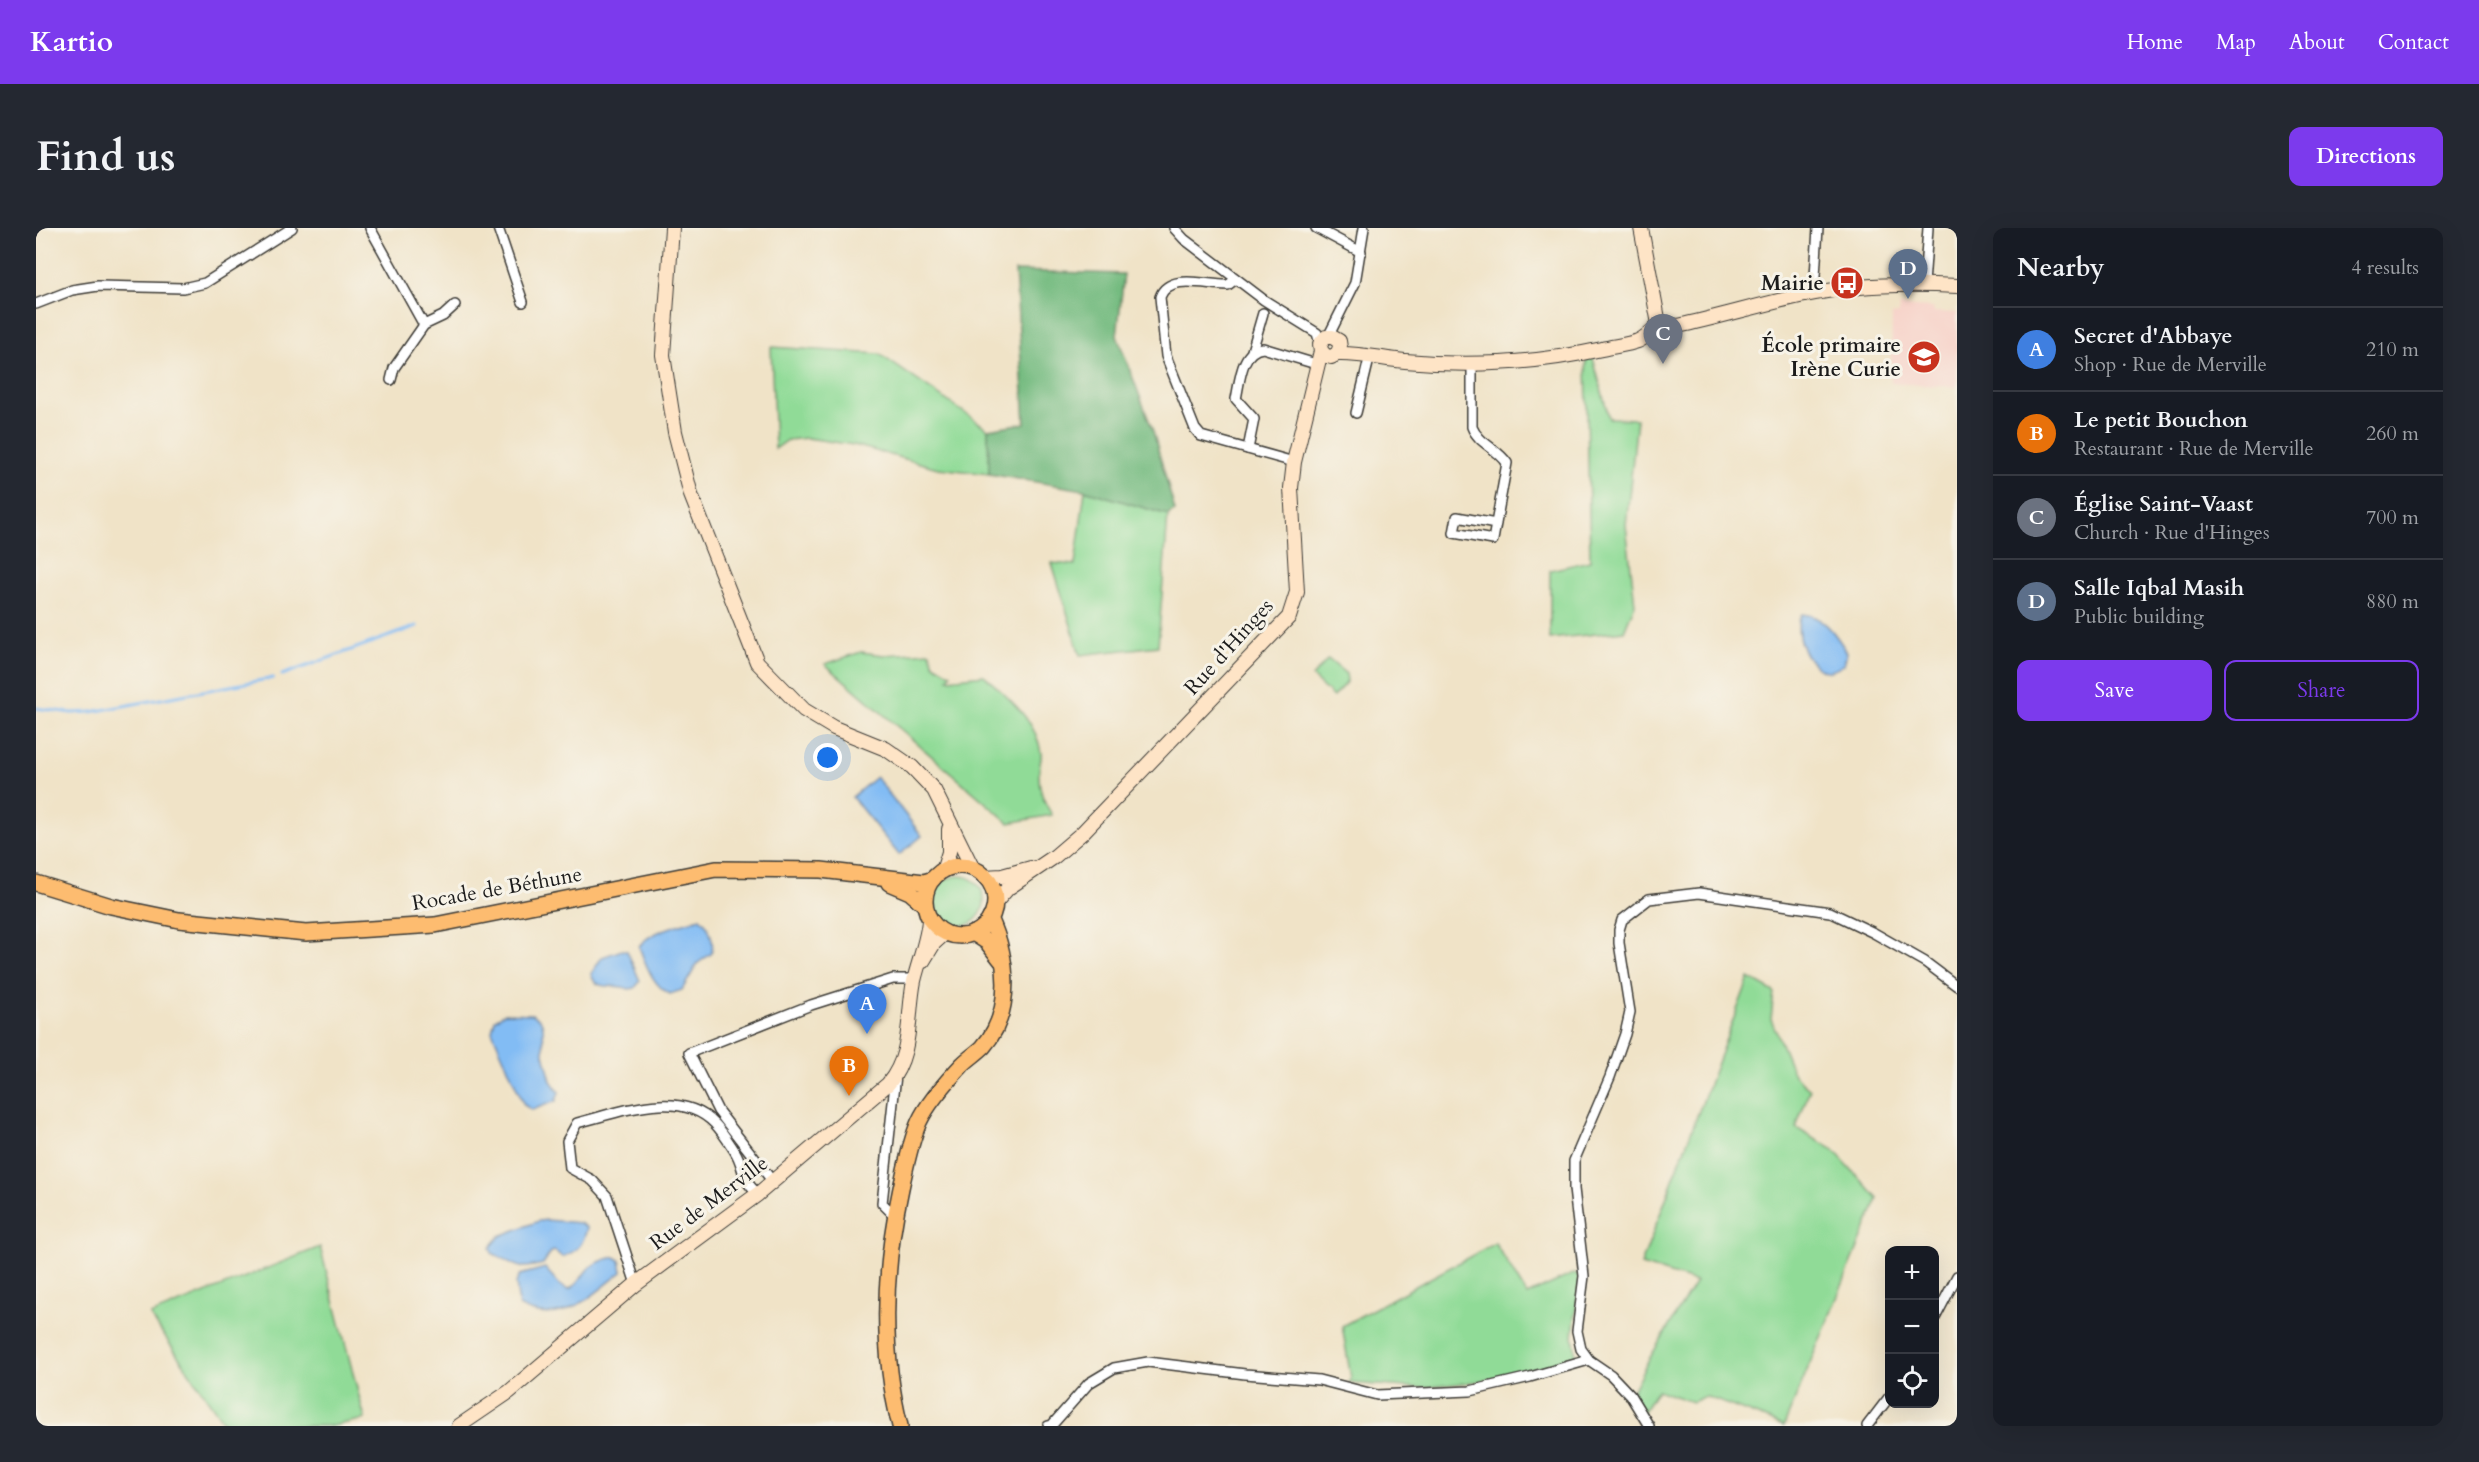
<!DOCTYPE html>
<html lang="en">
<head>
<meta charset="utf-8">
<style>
  body { margin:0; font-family:Cardo,serif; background:#242831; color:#f1f3f6 }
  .controls { position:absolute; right:18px; bottom:18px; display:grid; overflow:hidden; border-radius:12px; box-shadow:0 6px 24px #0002 }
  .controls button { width:54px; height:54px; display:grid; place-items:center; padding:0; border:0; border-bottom:2px solid #363941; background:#171b24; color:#f1f3f6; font:30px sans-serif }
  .you { position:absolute; left:792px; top:530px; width:21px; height:21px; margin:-15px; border:4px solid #fff; border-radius:50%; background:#1a73e8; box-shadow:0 0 0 9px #1a73e833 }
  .badge { display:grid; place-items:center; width:39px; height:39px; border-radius:50%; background:#7c3aed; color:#fff; font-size:20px; font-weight:700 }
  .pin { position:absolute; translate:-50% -50px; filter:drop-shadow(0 2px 3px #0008) }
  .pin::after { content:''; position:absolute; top:32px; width:21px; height:18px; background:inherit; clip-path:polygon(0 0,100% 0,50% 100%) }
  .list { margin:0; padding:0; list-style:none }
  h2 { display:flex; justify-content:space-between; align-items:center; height:78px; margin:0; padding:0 24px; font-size:26px }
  h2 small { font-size:20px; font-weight:400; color:#9ea1a6 }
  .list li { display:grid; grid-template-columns:39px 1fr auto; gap:18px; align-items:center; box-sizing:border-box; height:84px; padding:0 24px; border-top:2px solid #363941 }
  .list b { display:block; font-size:22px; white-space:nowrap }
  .list p { margin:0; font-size:20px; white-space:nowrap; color:#9ea1a6 }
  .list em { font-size:20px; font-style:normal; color:#9ea1a6 }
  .actions { display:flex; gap:12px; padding:18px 24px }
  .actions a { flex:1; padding:14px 0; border:2px solid #7c3aed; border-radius:12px; text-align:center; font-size:21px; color:#7c3aed }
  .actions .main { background:#7c3aed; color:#fff }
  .icon { flex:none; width:33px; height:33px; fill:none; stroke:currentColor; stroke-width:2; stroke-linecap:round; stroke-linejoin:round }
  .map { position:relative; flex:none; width:1921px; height:1198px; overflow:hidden; border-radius:12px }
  header { display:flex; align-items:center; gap:36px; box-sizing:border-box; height:84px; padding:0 30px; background:#7c3aed; color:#fff }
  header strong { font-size:28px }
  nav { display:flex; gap:33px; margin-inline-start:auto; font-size:21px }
  .intro { display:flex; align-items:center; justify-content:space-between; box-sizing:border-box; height:144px; padding:0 36px }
  h1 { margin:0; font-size:42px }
  .button { padding:15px 27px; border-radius:12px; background:#7c3aed; color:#fff; font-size:21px; font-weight:700 }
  main { display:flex; gap:36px; padding:0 36px }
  aside { flex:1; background:#171b24; border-radius:12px; box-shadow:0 6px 24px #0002 }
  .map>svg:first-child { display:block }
</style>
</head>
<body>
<header>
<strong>Kartio</strong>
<nav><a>Home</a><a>Map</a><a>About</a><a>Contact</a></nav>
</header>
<div class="intro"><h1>Find us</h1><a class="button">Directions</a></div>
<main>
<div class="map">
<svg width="1921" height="1198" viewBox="0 0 1921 1198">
  <rect width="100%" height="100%" fill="#f7f3e8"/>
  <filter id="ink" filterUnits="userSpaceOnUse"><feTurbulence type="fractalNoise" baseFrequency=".0167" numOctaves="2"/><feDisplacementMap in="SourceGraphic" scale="12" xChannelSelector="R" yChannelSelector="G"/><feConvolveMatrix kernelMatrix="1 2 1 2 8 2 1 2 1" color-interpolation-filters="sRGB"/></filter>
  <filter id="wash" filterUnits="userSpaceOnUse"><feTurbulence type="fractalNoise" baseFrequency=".008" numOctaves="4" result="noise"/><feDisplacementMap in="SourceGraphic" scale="24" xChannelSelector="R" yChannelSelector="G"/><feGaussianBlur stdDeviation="1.35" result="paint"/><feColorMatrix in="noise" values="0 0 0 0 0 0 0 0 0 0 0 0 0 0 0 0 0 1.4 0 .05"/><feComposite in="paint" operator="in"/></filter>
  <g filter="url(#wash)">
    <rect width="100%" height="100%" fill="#f0e3c7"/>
    <polygon fill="#f7d1c8" points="1863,78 1897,80 1898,84 1921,85 1921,159 1855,155 1856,87 1863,86"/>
    <g fill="#90db97" stroke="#567c5a" stroke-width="1.5">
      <polygon points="735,119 843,126 952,201 953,246 902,240 818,217 771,210 752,212 739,221"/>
      <polygon points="1557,130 1573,190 1601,191 1590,297 1599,376 1588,403 1514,411 1514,342 1554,333 1550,132"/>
      <polygon points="1049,262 1132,287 1122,418 1044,427 1016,335 1039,337"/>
      <path d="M825 424 848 427 894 424 898 436 915 446 912 451 948 447C971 469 1001 492 1005 525 1006 531 1003 537 1003 543 1002 561 1007 572 1016 587L973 595 789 436Z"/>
      <polygon points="1292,431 1310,446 1311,453 1297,469 1276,449"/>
      <circle cx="923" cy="673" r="25"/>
      <polygon points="1713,750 1738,764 1735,791 1758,847 1774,861 1760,900 1798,922 1842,971 1748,1198 1669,1168 1656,1174 1621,1162 1606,1186 1594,1167 1610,1136 1660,1054 1605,1037"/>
      <polygon points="1459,1015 1491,1067 1539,1045 1544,1047 1537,1108 1540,1128 1537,1134 1471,1150 1385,1160 1313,1155 1315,1150 1306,1098"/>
      <polygon points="284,1019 329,1191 296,1198 190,1198 114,1087"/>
    </g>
    <polygon fill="#74bb80" stroke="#486c4e" stroke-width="1.5" points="979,43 1088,46 1081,108 1117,203 1139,283 1132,287 1048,262 953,246 952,201 989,195"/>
    <g fill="#82bcf4" stroke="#4f6c88" stroke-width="1.5">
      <path d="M1766 386C1789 388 1799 406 1811 424L1808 436C1803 440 1797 444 1790 443 1770 439 1755 403 1766 386Z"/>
      <polygon points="840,549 886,608 863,627 816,569"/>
      <path d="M664 690C674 698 678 713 676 725L662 735 646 762 634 766C616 757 610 736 603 719 612 703 647 696 664 690Z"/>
      <path d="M586 722 591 723 604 753 599 760 593 761C579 754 560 765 555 746L566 729Z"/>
      <polygon points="469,785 496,786 504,791 507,798 508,826 515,853 523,864 520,873 496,882 488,877 456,803 459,791"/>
      <path d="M511 992 544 995 551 1000C547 1017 542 1023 526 1029L519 1023 515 1024 507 1036C477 1043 482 1037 456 1025L454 1020 464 1008 503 993Z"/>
      <path d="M579 1029 584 1032 586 1044C555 1068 524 1101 483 1078L480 1055 484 1047 509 1040 524 1057 532 1062C542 1057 545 1049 552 1041 560 1034 569 1031 579 1029Z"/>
    </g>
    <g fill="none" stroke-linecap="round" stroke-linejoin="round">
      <g stroke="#82bcf4" stroke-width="3">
        <polyline points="246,447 381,398"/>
        <polyline points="0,480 36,485 55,484 237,450"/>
      </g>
    </g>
  </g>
  <g filter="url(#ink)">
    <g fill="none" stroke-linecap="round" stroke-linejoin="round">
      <defs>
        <g id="street">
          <polyline points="334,0 388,97"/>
          <polyline points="462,0 487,74"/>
          <polyline points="1138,0 1148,11 1228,72 1281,105 1284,116"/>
          <polyline points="1280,0 1325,24"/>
          <path d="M1200 51 1192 57C1172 58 1133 44 1124 69L1130 128 1159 201 1165 208 1258 234"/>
          <polyline points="1888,56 1892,0"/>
          <polyline points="1778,65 1782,0"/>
          <polyline points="0,76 36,62 62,58 147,60 169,55 256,0"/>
          <polyline points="1292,109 1319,55 1328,0"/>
          <polyline points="1216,123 1227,85"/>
          <path d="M1436 136V199C1442 215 1462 221 1471 235L1457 312 1418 305 1421 289 1460 296"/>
          <polyline points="355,152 358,140 388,97 407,88 419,77"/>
          <polyline points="1320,185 1334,127"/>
          <path d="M1212 221 1218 191 1200 171C1204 153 1205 122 1227 120L1280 136"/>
          <polyline points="737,954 682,883 653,825 775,777 857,751 878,751"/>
          <polyline points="859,988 846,975 860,847"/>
          <path d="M600 1056 571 968 556 952 534 940 531 913 541 895C582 885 644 859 679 896 686 903 692 913 698 922 710 940 702 948 722 966"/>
          <polyline points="1898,1092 1921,1048"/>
          <polyline points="1012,1198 1016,1197 1053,1155 1078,1140 1112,1134 1209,1146 1283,1152 1341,1167 1434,1163 1494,1149 1553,1132"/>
          <polyline points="1613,1198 1594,1167 1575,1147 1553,1132 1545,1121 1541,1103 1548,1048 1538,961 1538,933 1574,849 1589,806 1594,784 1583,715 1583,702 1586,692 1613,671 1663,665 1794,684 1838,705 1889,734 1921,758"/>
          <polyline points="1831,1198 1854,1168"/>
        </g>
        <g id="secondary">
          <polyline points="636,0 627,127 639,204 655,267 721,434 768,482 798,500 850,521 876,539 898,562 937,641"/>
          <polyline points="1605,0 1623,96"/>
          <path d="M1623 96 1642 98C1683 89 1723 77 1764 68 1814 57 1870 55 1921 58"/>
          <path d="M1301 126C1325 125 1346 131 1369 133 1434 139 1503 135 1566 121 1578 118 1591 117 1602 113 1611 109 1616 103 1623 96"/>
          <polyline points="1290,128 1285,123 1284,116 1290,109 1296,109 1303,113 1304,120 1301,126 1295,129"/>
          <polyline points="907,643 913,624 913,601"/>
          <polyline points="948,649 966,648 995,640"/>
          <polyline points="959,675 972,660 1018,629 1046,605 1253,389 1261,364 1255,260 1258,234 1285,123"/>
          <polyline points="887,733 898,715 909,705"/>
          <path d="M423 1198 473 1164 600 1056 722 966 852 856C877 827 871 788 878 753 882 735 893 708 893 690"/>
        </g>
        <g id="primary">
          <circle cx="924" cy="673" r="35"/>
          <polyline points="0,655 75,678 143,692 270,705 399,697 680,641 785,642 888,654 897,651"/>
          <polyline points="853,655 874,664 889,677"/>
          <polyline points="937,705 951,714 965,732"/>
          <path d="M864 1198C844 1119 848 1039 865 960 870 938 874 915 883 894 892 874 912 852 927 836 933 830 941 825 947 819 978 784 972 729 954 690"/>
        </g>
      </defs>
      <use href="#street" stroke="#3c3a36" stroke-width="12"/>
      <use href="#secondary" stroke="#3c3a36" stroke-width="16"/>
      <use href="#primary" stroke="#3c3a36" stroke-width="18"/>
      <use href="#street" stroke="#fff" stroke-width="9"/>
      <use href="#secondary" stroke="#fee4c6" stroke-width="14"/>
      <use href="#primary" stroke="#fdbc70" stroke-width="15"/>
    </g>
  </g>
  <defs>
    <symbol id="bus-disc" viewBox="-11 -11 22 22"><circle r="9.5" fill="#c8321e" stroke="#f7f3e8"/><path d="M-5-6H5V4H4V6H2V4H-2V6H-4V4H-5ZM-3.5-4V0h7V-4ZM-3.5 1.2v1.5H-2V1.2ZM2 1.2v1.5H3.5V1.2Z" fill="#fff"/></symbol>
    <symbol id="school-disc" viewBox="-11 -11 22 22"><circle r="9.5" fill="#c8321e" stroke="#f7f3e8"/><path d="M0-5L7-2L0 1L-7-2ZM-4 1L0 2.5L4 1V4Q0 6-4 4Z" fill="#fff"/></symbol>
  </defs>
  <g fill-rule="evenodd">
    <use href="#bus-disc" x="1792" y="36" width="38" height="38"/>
    <use href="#school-disc" x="1869" y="110" width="38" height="38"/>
  </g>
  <g text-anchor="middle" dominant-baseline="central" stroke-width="6" stroke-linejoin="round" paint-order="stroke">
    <g font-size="21" font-weight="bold" fill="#1c1c1c" stroke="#f7f3e8" text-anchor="end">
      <text x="1788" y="55">Mairie</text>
      <text x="1865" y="117">École primaire<tspan x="1865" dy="24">Irène Curie</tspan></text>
    </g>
    <g font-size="21" fill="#1c1c1c" stroke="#f7f3e8">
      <text transform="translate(1193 419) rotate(-48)">Rue d'Hinges</text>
      <text transform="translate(461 661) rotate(-10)">Rocade de Béthune</text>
      <text transform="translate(673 975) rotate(-37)">Rue de Merville</text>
    </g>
  </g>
</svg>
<div class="controls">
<button>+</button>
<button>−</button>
<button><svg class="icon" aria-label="locate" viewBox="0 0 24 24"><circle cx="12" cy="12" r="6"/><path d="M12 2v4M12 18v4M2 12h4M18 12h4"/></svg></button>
</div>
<div class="you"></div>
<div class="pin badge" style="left:831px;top:806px;background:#3f7fe0">A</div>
<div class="pin badge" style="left:813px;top:868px;background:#e8710a">B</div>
<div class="pin badge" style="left:1627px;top:136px;background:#6b7280">C</div>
<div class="pin badge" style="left:1872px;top:71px;background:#5c6f8a">D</div>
</div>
<aside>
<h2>Nearby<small>4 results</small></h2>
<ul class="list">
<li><span class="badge" style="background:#3f7fe0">A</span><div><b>Secret d'Abbaye</b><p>Shop · Rue de Merville</p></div><em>210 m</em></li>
<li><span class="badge" style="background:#e8710a">B</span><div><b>Le petit Bouchon</b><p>Restaurant · Rue de Merville</p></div><em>260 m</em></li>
<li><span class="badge" style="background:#6b7280">C</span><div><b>Église Saint-Vaast</b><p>Church · Rue d'Hinges</p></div><em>700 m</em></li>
<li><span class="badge" style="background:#5c6f8a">D</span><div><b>Salle Iqbal Masih</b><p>Public building</p></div><em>880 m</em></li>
</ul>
<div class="actions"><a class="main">Save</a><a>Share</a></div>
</aside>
</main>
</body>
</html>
